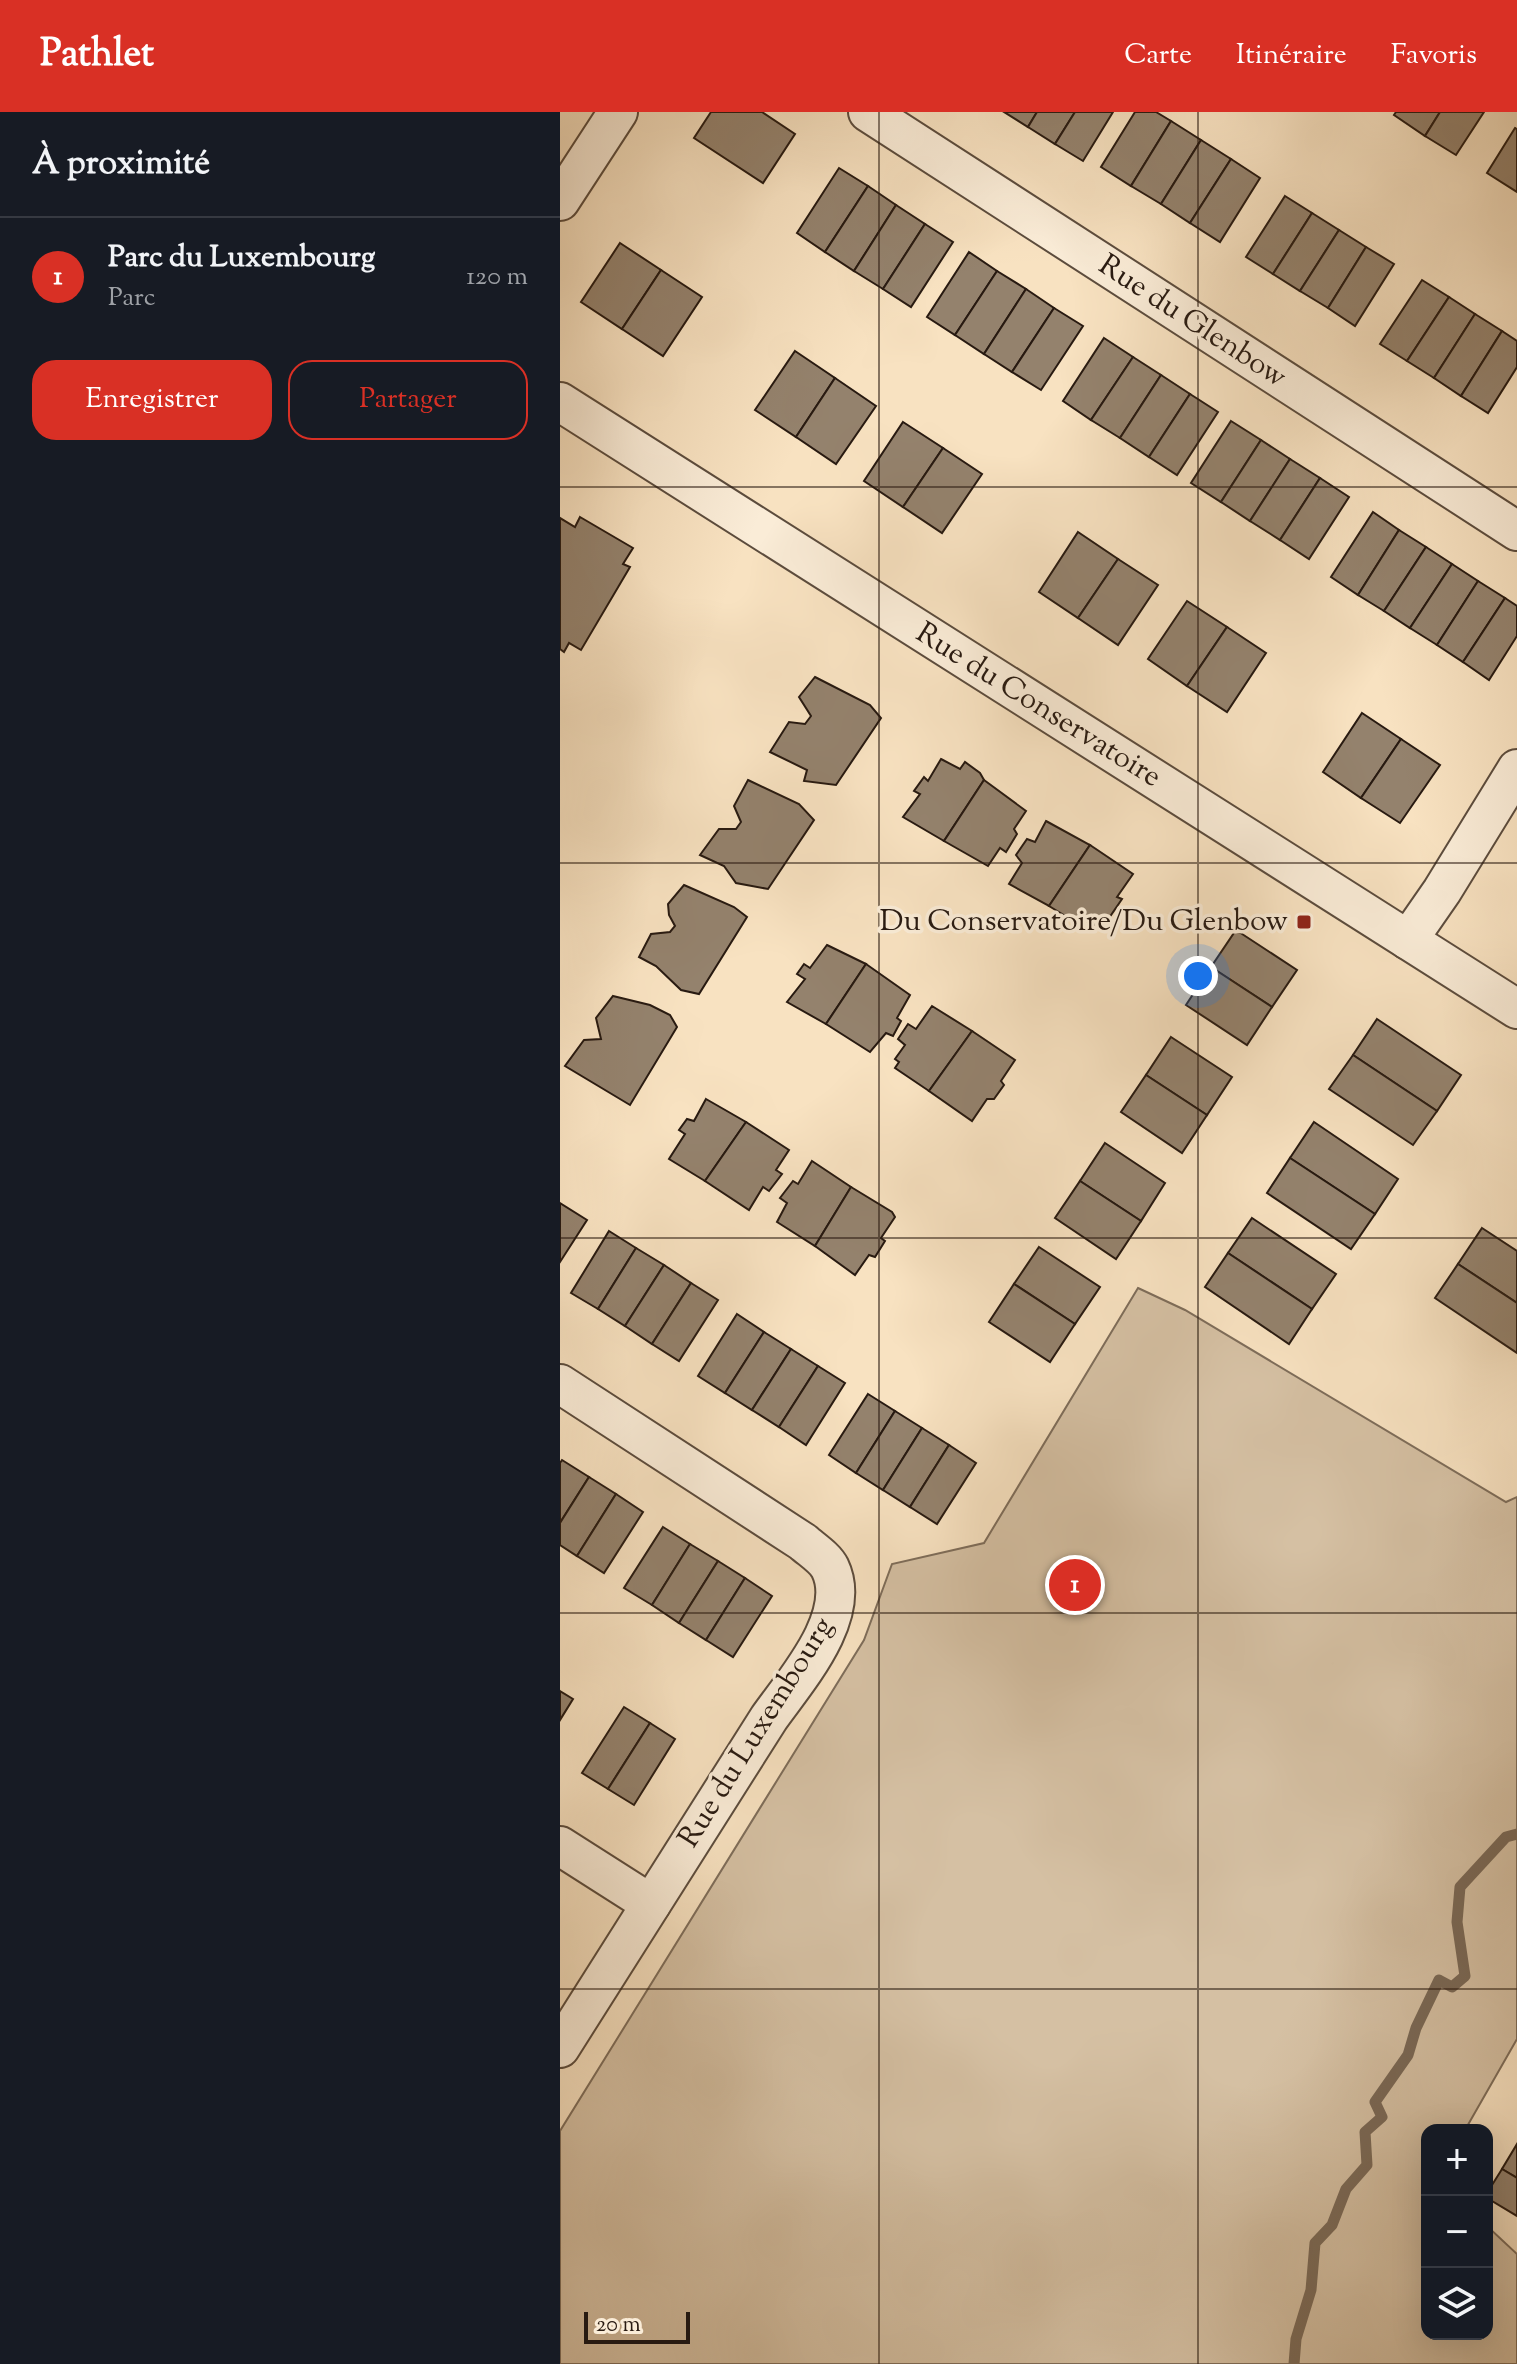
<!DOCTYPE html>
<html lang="fr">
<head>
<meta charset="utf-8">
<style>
  body { margin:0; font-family:"Sorts Mill Goudy",serif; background:#242831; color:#f1f3f6 }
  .controls { position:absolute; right:24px; bottom:24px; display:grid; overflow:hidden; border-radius:16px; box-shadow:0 8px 32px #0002 }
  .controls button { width:72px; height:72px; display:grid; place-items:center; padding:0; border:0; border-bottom:2px solid #363941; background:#171b24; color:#f1f3f6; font:40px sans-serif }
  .scale { position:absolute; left:24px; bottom:20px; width:106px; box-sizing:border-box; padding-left:8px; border:4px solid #281a11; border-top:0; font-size:22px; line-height:28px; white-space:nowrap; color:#281a11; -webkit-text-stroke:6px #faecd7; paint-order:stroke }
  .you { position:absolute; left:638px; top:864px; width:28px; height:28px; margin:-20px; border:6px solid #fff; border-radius:50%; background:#1a73e8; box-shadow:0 0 0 12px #1a73e833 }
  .badge { display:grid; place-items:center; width:52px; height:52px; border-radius:50%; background:#d93025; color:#fff; font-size:26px; font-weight:700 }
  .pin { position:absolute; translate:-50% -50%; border:4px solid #fff; box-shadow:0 2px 8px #0006 }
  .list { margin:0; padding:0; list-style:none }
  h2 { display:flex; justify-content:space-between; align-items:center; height:104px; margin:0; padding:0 32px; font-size:34px }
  h2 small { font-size:26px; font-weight:400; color:#9ea1a6 }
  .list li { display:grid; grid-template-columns:52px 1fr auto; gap:24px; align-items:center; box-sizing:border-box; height:120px; padding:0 32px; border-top:2px solid #363941 }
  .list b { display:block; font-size:30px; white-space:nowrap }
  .list p { margin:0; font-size:26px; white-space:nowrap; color:#9ea1a6 }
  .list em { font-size:26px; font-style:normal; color:#9ea1a6 }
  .actions { display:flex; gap:16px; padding:24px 32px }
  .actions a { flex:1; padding:18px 0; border:2px solid #d93025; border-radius:24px; text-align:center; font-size:28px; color:#d93025 }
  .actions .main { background:#d93025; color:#fff }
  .icon { flex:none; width:44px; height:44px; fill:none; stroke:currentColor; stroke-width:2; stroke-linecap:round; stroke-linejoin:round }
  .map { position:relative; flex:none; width:957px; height:2252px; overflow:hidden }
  header { display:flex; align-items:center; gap:48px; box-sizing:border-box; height:112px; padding:0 40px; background:#d93025; color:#fff }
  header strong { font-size:38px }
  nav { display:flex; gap:44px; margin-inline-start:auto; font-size:28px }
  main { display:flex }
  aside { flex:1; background:#171b24 }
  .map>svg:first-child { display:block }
</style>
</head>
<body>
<header>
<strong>Pathlet</strong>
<nav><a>Carte</a><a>Itinéraire</a><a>Favoris</a></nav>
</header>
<main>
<aside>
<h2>À proximité<small></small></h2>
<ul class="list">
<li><span class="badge">1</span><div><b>Parc du Luxembourg</b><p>Parc</p></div><em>120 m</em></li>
</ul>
<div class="actions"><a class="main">Enregistrer</a><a>Partager</a></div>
</aside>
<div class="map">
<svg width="957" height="2252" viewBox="0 0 957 2252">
  <rect width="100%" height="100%" fill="#f8e2c1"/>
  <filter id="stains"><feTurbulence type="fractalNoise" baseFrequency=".0025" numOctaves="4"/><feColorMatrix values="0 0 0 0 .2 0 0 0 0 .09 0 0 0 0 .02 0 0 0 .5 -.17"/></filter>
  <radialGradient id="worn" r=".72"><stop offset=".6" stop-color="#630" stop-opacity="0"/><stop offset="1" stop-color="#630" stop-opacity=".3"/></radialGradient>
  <polygon fill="#d5c0a3" stroke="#7e6d5a" stroke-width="2" points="578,1176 625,1198 946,1390 957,1385 957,1927 905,2018 867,2018 867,2222 927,2222 927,2114 957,2142 957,2252 0,2252 0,2019 304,1528 332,1452 424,1431"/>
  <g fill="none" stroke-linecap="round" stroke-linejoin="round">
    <polyline stroke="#7a6957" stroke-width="11" points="734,2252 736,2227 751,2178 755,2131 772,2113 786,2077 807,2053 805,2020 822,2005 815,1990 848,1943 856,1916 879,1868 892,1875 905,1864 897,1810 900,1775 946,1725 957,1722"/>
  </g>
  <g fill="#94826d" stroke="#281a11" stroke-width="2">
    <polygon points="151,0 202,0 235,22 203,71 134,26"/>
    <polygon points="444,0 477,0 468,15"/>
    <polygon points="477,0 515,0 495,32 468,15"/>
    <polygon points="515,0 553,0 523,49 495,32"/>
    <polygon points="575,0 596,0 611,9 571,74 541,55"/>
    <polygon points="836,0 880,0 865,24 834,3"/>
    <polygon points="880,0 924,0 896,43 865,24"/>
    <polygon points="611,9 641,28 601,92 571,74"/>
    <polygon points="955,16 957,17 957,80 927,61"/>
    <polygon points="641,28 671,47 630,111 601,92"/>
    <polygon points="671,47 700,66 660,130 630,111"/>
    <polygon points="279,56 308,74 265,140 237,121"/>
    <polygon points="308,74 336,93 294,159 265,140"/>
    <polygon points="725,84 752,101 713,162 686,145"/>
    <polygon points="336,93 365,112 323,177 294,159"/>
    <polygon points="752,101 779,118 740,179 713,162"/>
    <polygon points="365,112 393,130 351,195 323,177"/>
    <polygon points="779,118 806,135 768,196 740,179"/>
    <polygon points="60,131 101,158 62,217 21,190"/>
    <polygon points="806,135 834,152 795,214 768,196"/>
    <polygon points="409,140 437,159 395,223 367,205"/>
    <polygon points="101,158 142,185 103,244 62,217"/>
    <polygon points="437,159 466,177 424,242 395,223"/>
    <polygon points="862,168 889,185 847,249 820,232"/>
    <polygon points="466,177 494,196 452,260 424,242"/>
    <polygon points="889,185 915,202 874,266 847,249"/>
    <polygon points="494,196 523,214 481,278 452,260"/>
    <polygon points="915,202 942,219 901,284 874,266"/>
    <polygon points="942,219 957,229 957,255 928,301 901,284"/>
    <polygon points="544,226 573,245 531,308 503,289"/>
    <polygon points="235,239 275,266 236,325 195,298"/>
    <polygon points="573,245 601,263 560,326 531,308"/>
    <polygon points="601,263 630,282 589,345 560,326"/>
    <polygon points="275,266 316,294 276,352 236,325"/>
    <polygon points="630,282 658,300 617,363 589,345"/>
    <polygon points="671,309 701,328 661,390 631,371"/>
    <polygon points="343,310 383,336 343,395 304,369"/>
    <polygon points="701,328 730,347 690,409 661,390"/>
    <polygon points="383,336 422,362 382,421 343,395"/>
    <polygon points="730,347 760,366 720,428 690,409"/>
    <polygon points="760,366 789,385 749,447 720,428"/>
    <polygon points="813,400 839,418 798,483 771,465"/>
    <polygon points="20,405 73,436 63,452 70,455 21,538 9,531 4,540 0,537 0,406 15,415"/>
    <polygon points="839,418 866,435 824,499 798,483"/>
    <polygon points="518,420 558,447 518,506 479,480"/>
    <polygon points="866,435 892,452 850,516 824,499"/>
    <polygon points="558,447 598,473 558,533 518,506"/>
    <polygon points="892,452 918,469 877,533 850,516"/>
    <polygon points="918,469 945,486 903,550 877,533"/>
    <polygon points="945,486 957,494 957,524 929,568 903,550"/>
    <polygon points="627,489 667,515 627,574 588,547"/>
    <polygon points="667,515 706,541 667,600 627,574"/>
    <polygon points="255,565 310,593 321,606 276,673 244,669 247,658 210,640 229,610 245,612 251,604 239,585"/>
    <polygon points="802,601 841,627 801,686 763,660"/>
    <polygon points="841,627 880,653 840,711 801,686"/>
    <polygon points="381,647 400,657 405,650 420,661 424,668 384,729 343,705 360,682 354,679 364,665 368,669"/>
    <polygon points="188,668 239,692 254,708 208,777 176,771 164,754 140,743 159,717 176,717 181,710 174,694"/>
    <polygon points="424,668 466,699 454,717 457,722 446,740 440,736 428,754 384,729"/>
    <polygon points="486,709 530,733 489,794 449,772 462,751 456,743 467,727 475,730"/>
    <polygon points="530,733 573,762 557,785 562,787 549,806 541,804 530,819 489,794"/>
    <polygon points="124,773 174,795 187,805 139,882 121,878 96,854 79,845 91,822 110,820 115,814 109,803 108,792"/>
    <polygon points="676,818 737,858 712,895 651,855"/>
    <polygon points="267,833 306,852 266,912 227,890 245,867 237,862 244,852 250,856"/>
    <polygon points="306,852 350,883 337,906 341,909 333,924 326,921 310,940 266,912"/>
    <polygon points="651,855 712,895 687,933 626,893"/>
    <polygon points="53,884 90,893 110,903 117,915 70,993 5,954 24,928 41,927 36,906"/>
    <polygon points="372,894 412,919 369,979 335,956 339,950 335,947 345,933 338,927 348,912 356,917"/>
    <polygon points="817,907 901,963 877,999 793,943"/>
    <polygon points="412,919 455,948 441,969 444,973 434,987 427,987 412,1009 369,979"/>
    <polygon points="611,925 672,965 647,1003 586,963"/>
    <polygon points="793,943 877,999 853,1033 769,977"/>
    <polygon points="586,963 647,1003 622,1041 561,1000"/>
    <polygon points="146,987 186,1010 145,1069 109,1047 125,1022 119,1018 127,1007 134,1009"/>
    <polygon points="186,1010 229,1038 216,1058 222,1062 209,1079 203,1075 189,1098 145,1069"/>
    <polygon points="754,1010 838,1067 815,1102 730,1046"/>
    <polygon points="545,1031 605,1071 581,1109 520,1069"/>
    <polygon points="730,1046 815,1102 791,1137 707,1081"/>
    <polygon points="252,1049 291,1075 255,1134 217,1110 227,1091 220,1086 233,1069 238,1072"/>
    <polygon points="520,1069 581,1109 556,1147 495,1106"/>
    <polygon points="291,1075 332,1100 335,1105 321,1126 325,1129 315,1145 309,1143 295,1163 255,1134"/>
    <polygon points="0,1091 27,1108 0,1150"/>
    <polygon points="692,1106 776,1162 752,1197 668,1141"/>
    <polygon points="922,1116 957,1139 957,1191 898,1152"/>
    <polygon points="49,1119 76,1136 38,1197 11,1181"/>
    <polygon points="479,1135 540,1175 515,1212 454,1172"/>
    <polygon points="76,1136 104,1153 65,1214 38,1197"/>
    <polygon points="668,1141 752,1197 729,1232 645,1175"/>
    <polygon points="898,1152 957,1191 957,1241 875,1186"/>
    <polygon points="104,1153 131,1171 92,1232 65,1214"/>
    <polygon points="131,1171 158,1188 119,1249 92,1232"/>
    <polygon points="454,1172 515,1212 490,1250 429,1210"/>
    <polygon points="177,1202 204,1220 165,1281 138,1264"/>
    <polygon points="204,1220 231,1237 192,1298 165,1281"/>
    <polygon points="231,1237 258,1254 219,1315 192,1298"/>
    <polygon points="258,1254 285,1271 246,1333 219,1315"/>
    <polygon points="308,1282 335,1299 296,1361 269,1343"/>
    <polygon points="335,1299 362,1316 323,1378 296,1361"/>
    <polygon points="362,1316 389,1333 350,1395 323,1378"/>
    <polygon points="389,1333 416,1351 377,1412 350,1395"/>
    <polygon points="2,1348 29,1365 0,1411 0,1351"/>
    <polygon points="29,1365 56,1382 17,1444 0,1433 0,1411"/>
    <polygon points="56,1382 83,1400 44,1461 17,1444"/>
    <polygon points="103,1415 130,1432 92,1493 64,1476"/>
    <polygon points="130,1432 158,1449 119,1511 92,1493"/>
    <polygon points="158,1449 185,1466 146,1528 119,1511"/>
    <polygon points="185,1466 212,1484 173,1545 146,1528"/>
    <polygon points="0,1579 13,1587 0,1608"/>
    <polygon points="64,1595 90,1611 48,1677 22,1661"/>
    <polygon points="90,1611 115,1627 74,1693 48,1677"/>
    <polygon points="957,2032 957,2066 942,2057"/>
    <polygon points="942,2057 957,2066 957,2104 927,2086 927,2081"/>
  </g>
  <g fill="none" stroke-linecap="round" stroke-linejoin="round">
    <defs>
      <g id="minor">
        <polyline points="308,0 957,419"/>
        <polyline points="0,89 58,0"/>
        <polyline points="0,290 957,897"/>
        <polyline points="848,828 882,779 957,657"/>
        <path d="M0 1272 243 1430C252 1438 265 1446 270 1456 293 1504 236 1568 209 1606L0 1936"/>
        <polyline points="0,1734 91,1792"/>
      </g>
    </defs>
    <use href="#minor" stroke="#5c4c3d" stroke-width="42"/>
    <use href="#minor" stroke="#faecd7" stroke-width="38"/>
  </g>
  <path fill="none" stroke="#281a11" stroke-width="2" stroke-opacity="0.55" d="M319 0V2252M638 0V2252M0 375H957M0 751H957M0 1126H957M0 1501H957M0 1877H957"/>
  <rect fill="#8f2418" stroke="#faecd7" stroke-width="3" x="736" y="802" width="16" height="16" rx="4"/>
  <g text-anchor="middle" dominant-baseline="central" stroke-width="7" stroke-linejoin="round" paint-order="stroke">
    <g font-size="30" fill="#281a11" stroke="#faecd7">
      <text transform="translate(632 210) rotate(33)">Rue du Glenbow</text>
      <text transform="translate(478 594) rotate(32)">Rue du Conservatoire</text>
      <text transform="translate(197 1621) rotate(-58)">Rue du Luxembourg</text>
    </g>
    <g font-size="30" fill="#281a11" stroke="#faecd7" text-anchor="end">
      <text x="728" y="810">Du Conservatoire/Du Glenbow</text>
    </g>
  </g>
  <rect width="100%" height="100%" filter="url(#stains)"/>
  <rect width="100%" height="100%" fill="url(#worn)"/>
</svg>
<div class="controls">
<button>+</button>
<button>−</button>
<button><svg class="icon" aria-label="layers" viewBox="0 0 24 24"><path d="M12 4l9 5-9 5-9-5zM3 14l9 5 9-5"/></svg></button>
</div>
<div class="scale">20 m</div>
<div class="you"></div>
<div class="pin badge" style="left:515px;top:1473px">1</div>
</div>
</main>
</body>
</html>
